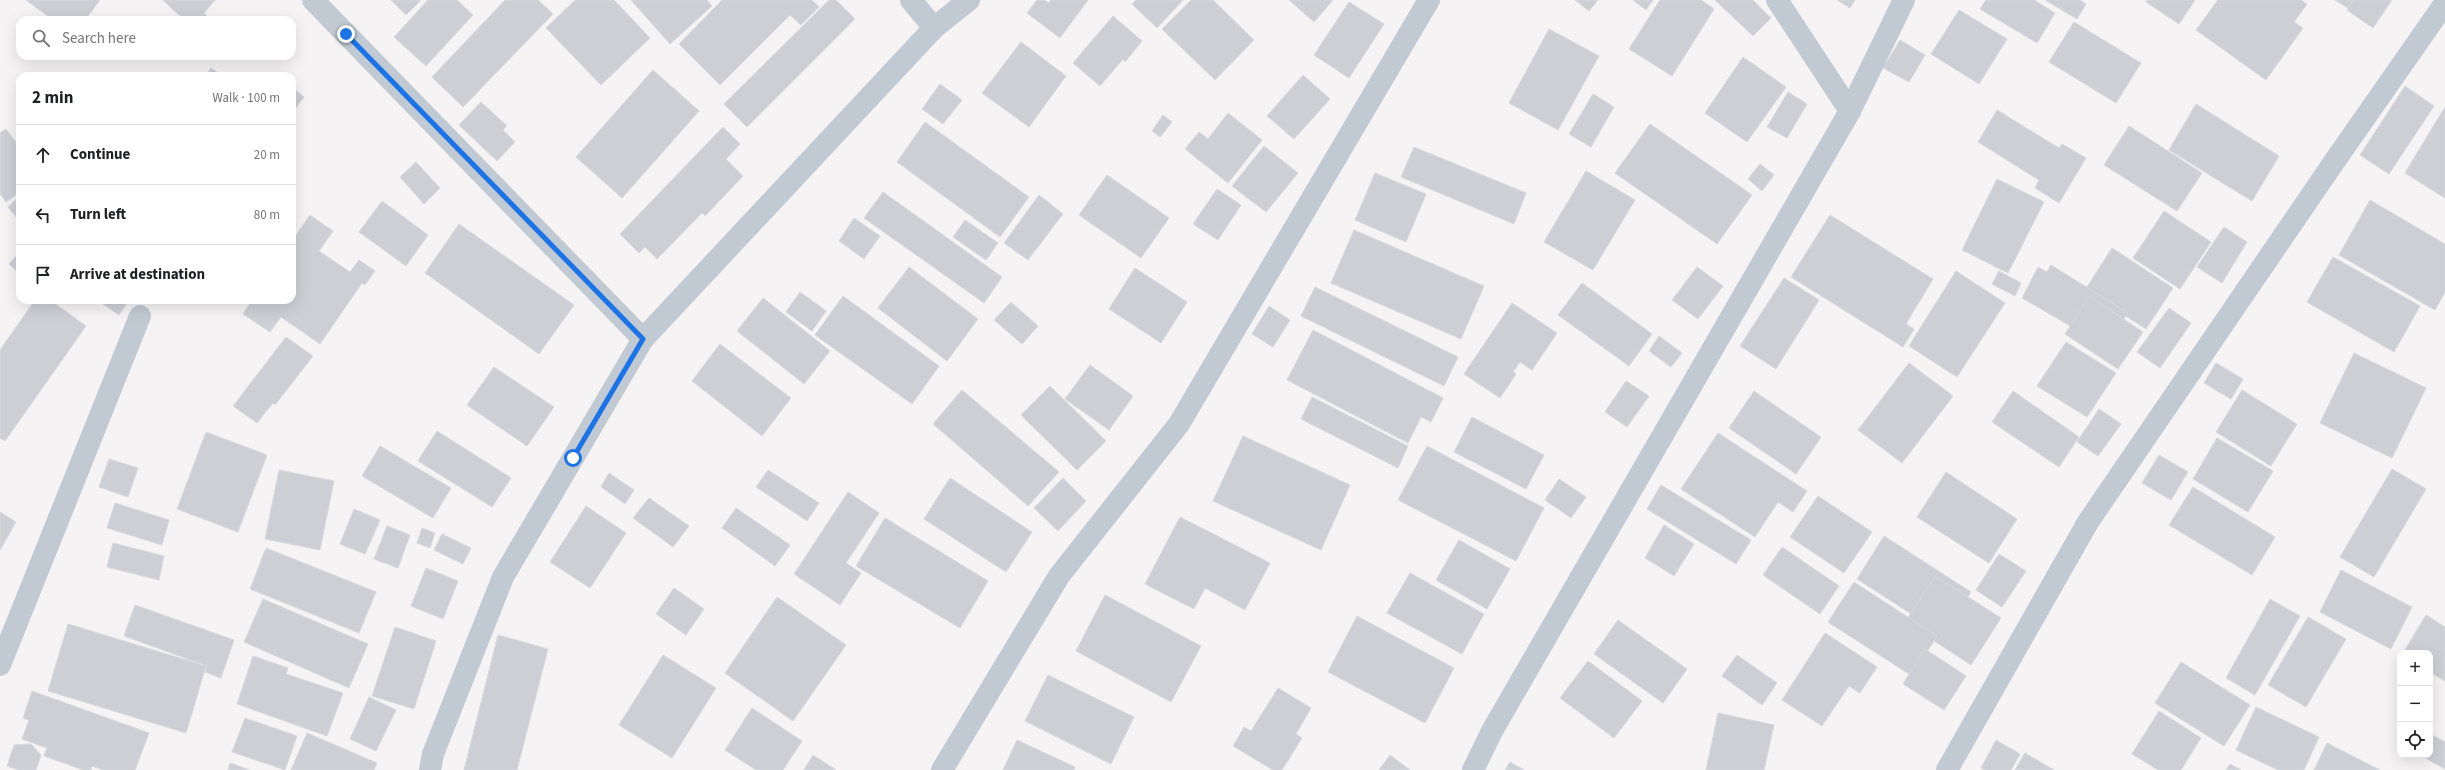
<!DOCTYPE html>
<html lang="en">
<head>
<meta charset="utf-8">
<style>
  body { margin:0; font-family:"Source Sans 3",sans-serif; background:#f6f6f6; color:#202124 }
  .controls { position:absolute; right:12px; bottom:12px; display:grid; overflow:hidden; border-radius:8px; box-shadow:0 4px 16px #0002 }
  .controls button { width:36px; height:36px; display:grid; place-items:center; padding:0; border:0; border-bottom:1px solid #e0e0e0; background:#fff; color:#202124; font:20px sans-serif }
  .stop { position:absolute; width:12px; height:12px; margin:-9px; border:3px solid #1a73e8; border-radius:50%; background:#fff }
  .stop.end { background:#1a73e8; border-color:#fff; box-shadow:0 1px 4px #0008 }
  .list { margin:0; padding:0; list-style:none }
  h2 { display:flex; justify-content:space-between; align-items:center; height:52px; margin:0; padding:0 16px; font-size:17px }
  h2 small { font-size:13px; font-weight:400; color:#757577 }
  .list li { display:grid; grid-template-columns:26px 1fr auto; gap:12px; align-items:center; box-sizing:border-box; height:60px; padding:0 16px; border-top:1px solid #e0e0e0 }
  .list b { display:block; font-size:15px; white-space:nowrap }
  .list em { font-size:13px; font-style:normal; color:#757577 }
  .icon { flex:none; width:22px; height:22px; fill:none; stroke:currentColor; stroke-width:2; stroke-linecap:round; stroke-linejoin:round }
  .map { position:relative; flex:none; width:2445px; height:770px; overflow:hidden }
  .search { position:absolute; background:#fff; box-shadow:0 4px 16px #0002; left:16px; top:16px; width:280px; height:44px; display:flex; align-items:center; gap:10px; box-sizing:border-box; padding:0 14px; border-radius:12px; color:#757577; font-size:15px }
  .panel { position:absolute; background:#fff; box-shadow:0 4px 16px #0002; left:16px; top:72px; width:280px; height:232px; border-radius:12px }
  .map>svg:first-child { display:block }
</style>
</head>
<body>
<div class="map">
<svg width="2445" height="770" viewBox="0 0 2445 770">
  <rect width="100%" height="100%" fill="#f5f3f3"/>
  <g fill="#cdcfd5" stroke="#d7d9de">
    <polygon points="26,0 100,0 85,20 53,20"/>
    <polygon points="163,0 215,0 204,13 211,20 184,20"/>
    <polygon points="391,0 421,0 406,15"/>
    <polygon points="428,0 457,0 473,15 426,66 394,37"/>
    <polygon points="505,0 538,0 553,14 463,107 432,77"/>
    <polygon points="575,0 614,0 650,38 601,85 546,28"/>
    <polygon points="631,0 707,0 712,6 670,44"/>
    <polygon points="722,0 812,0 819,7 801,25 790,15 720,85 679,44"/>
    <polygon points="829,0 836,0 855,19 747,127 724,104"/>
    <polygon points="1037,0 1044,0 1049,3 1051,0 1088,0 1060,38 1027,13"/>
    <polygon points="1136,0 1183,0 1157,28 1132,4"/>
    <polygon points="1191,0 1213,0 1254,40 1215,80 1162,29"/>
    <polygon points="1289,0 1333,0 1314,22"/>
    <polygon points="1575,0 1598,0 1589,11"/>
    <polygon points="1633,0 1653,0 1646,10"/>
    <polygon points="1660,0 1701,0 1714,9 1672,76 1629,49"/>
    <polygon points="1715,0 1753,0 1771,18 1753,36"/>
    <polygon points="1837,0 1855,0 1850,8"/>
    <polygon points="1986,0 2034,0 2055,13 2037,43 1980,9"/>
    <polygon points="2045,0 2080,0 2086,4 2077,19"/>
    <polygon points="2147,0 2195,0 2179,24 2146,2"/>
    <polygon points="2218,0 2301,0 2307,4 2294,22 2303,28 2266,80 2196,30"/>
    <polygon points="2335,0 2368,0 2359,15"/>
    <polygon points="2353,0 2392,0 2373,28 2347,10"/>
    <polygon points="1349,2 1384,24 1349,78 1314,55"/>
    <polygon points="1959,10 2007,39 1979,84 1931,54"/>
    <polygon points="1113,16 1142,41 1125,62 1123,59 1100,86 1073,63"/>
    <polygon points="2074,22 2141,63 2116,103 2049,62"/>
    <polygon points="1549,29 1599,56 1558,130 1509,103"/>
    <polygon points="1900,40 1925,55 1909,82 1883,68"/>
    <polygon points="1021,42 1066,76 1029,127 982,93"/>
    <polygon points="1743,57 1786,87 1747,142 1705,113"/>
    <polygon points="211,68 223,76 206,76"/>
    <polygon points="653,70 699,111 622,198 576,157"/>
    <polygon points="1303,75 1330,99 1294,139 1267,116"/>
    <polygon points="940,84 962,100 943,124 922,109"/>
    <polygon points="2405,86 2434,106 2389,174 2360,155"/>
    <polygon points="292,87 304,97 292,113"/>
    <polygon points="1788,92 1807,104 1787,138 1767,127"/>
    <polygon points="1593,94 1614,107 1591,147 1569,134"/>
    <polygon points="481,102 507,126 503,130 515,142 497,161 459,125"/>
    <polygon points="2196,104 2279,156 2252,201 2169,150"/>
    <polygon points="2445,107 2445,198 2405,173"/>
    <polygon points="1997,110 2059,148 2062,144 2086,158 2059,203 2035,188 2039,180 1978,142"/>
    <polygon points="1228,113 1262,140 1228,183 1185,149 1199,132 1208,139"/>
    <polygon points="1163,115 1172,122 1160,137 1152,131"/>
    <polygon points="925,122 1029,197 1000,237 897,162"/>
    <polygon points="1650,124 1752,195 1717,244 1615,173"/>
    <polygon points="2129,126 2202,173 2177,211 2104,165"/>
    <polygon points="723,127 740,144 726,159 743,176 705,216 702,213 657,259 645,247 639,253 620,234"/>
    <polygon points="6,129 20,148 20,192 6,202 0,194 0,133"/>
    <polygon points="1264,146 1298,173 1266,212 1232,186"/>
    <polygon points="1414,147 1526,193 1514,224 1401,177"/>
    <polygon points="416,162 440,188 424,204 400,177"/>
    <polygon points="1760,164 1774,175 1762,191 1748,179"/>
    <polygon points="1586,171 1635,200 1593,270 1544,242"/>
    <polygon points="1375,173 1426,194 1406,242 1355,220"/>
    <polygon points="1107,175 1169,218 1141,258 1079,215"/>
    <polygon points="1997,179 2044,202 2008,273 1962,250"/>
    <polygon points="1217,189 1241,205 1218,240 1193,224"/>
    <polygon points="883,192 1002,277 984,303 864,218"/>
    <polygon points="1039,195 1063,214 1028,260 1004,243"/>
    <polygon points="20,196 20,218 18,219 8,207"/>
    <polygon points="2370,200 2445,244 2445,292 2435,310 2339,255"/>
    <polygon points="382,201 428,235 406,266 359,232"/>
    <polygon points="2164,211 2211,242 2180,289 2133,258"/>
    <polygon points="310,215 333,231 319,251 350,272 359,260 375,271 365,285 362,283 320,344 281,317 270,332 243,314 252,300 292,300 292,241"/>
    <polygon points="1830,215 1933,279 1906,324 1914,329 1903,347 1791,277"/>
    <polygon points="854,218 880,236 864,259 839,241"/>
    <polygon points="965,220 998,243 986,260 953,237"/>
    <polygon points="459,224 574,305 539,354 425,273"/>
    <polygon points="2224,227 2247,242 2222,283 2197,267"/>
    <polygon points="1354,230 1484,286 1461,339 1331,283"/>
    <polygon points="2112,248 2173,288 2146,329 2085,290"/>
    <polygon points="20,252 20,274 9,264"/>
    <polygon points="2333,257 2420,306 2394,352 2307,302"/>
    <polygon points="2051,265 2128,313 2105,346 2022,298 2038,267 2047,272"/>
    <polygon points="909,267 978,319 947,361 878,308"/>
    <polygon points="1697,267 1723,286 1698,319 1672,300"/>
    <polygon points="1135,268 1187,302 1161,343 1109,309"/>
    <polygon points="1956,271 2005,303 1957,377 1909,346"/>
    <polygon points="1999,271 2021,283 2015,296 1992,284"/>
    <polygon points="1784,278 1819,300 1776,369 1740,346"/>
    <polygon points="1582,283 1652,334 1629,366 1558,315"/>
    <polygon points="1315,287 1458,357 1444,386 1301,316"/>
    <polygon points="800,292 826,311 812,331 786,312"/>
    <polygon points="843,296 939,366 912,404 815,335"/>
    <polygon points="2089,296 2143,332 2118,369 2065,334"/>
    <polygon points="763,298 830,351 804,384 737,331"/>
    <polygon points="35,300 50,300 86,326 5,441 0,438 0,350"/>
    <polygon points="97,300 129,300 119,315"/>
    <polygon points="1011,302 1038,326 1022,344 994,320"/>
    <polygon points="1512,303 1557,333 1532,370 1520,362 1513,372 1516,374 1500,398 1464,374"/>
    <polygon points="1269,306 1290,320 1273,347 1252,334"/>
    <polygon points="2169,308 2191,323 2160,368 2137,352"/>
    <polygon points="1313,330 1443,398 1431,422 1421,417 1408,443 1287,380"/>
    <polygon points="1659,336 1682,353 1671,367 1649,351"/>
    <polygon points="286,337 313,356 275,405 273,403 257,423 233,406"/>
    <polygon points="2066,342 2116,373 2087,417 2037,386"/>
    <polygon points="720,344 791,398 762,436 692,381"/>
    <polygon points="2354,353 2426,388 2392,458 2320,423"/>
    <polygon points="1909,363 1953,396 1902,463 1858,430"/>
    <polygon points="2216,363 2243,379 2231,399 2204,383"/>
    <polygon points="1090,365 1133,396 1109,430 1065,399"/>
    <polygon points="494,367 554,407 527,446 467,405"/>
    <polygon points="1626,381 1649,396 1627,427 1605,412"/>
    <polygon points="1050,386 1106,441 1077,470 1021,415"/>
    <polygon points="962,390 1059,472 1028,506 933,424"/>
    <polygon points="2242,390 2297,424 2271,466 2216,432"/>
    <polygon points="1754,391 1821,437 1796,474 1729,428"/>
    <polygon points="2013,391 2079,437 2059,467 1992,422"/>
    <polygon points="1312,397 1408,446 1398,468 1301,419"/>
    <polygon points="2099,409 2121,424 2098,456 2077,442"/>
    <polygon points="1472,417 1544,455 1526,489 1454,452"/>
    <polygon points="437,431 511,478 492,507 418,461"/>
    <polygon points="206,432 267,455 238,532 177,509"/>
    <polygon points="1718,433 1807,491 1793,512 1778,502 1755,537 1681,489"/>
    <polygon points="1243,436 1350,485 1321,550 1213,501"/>
    <polygon points="2217,438 2273,471 2248,512 2193,479"/>
    <polygon points="380,446 451,488 433,518 362,476"/>
    <polygon points="1427,446 1544,508 1516,561 1398,500"/>
    <polygon points="2159,455 2188,472 2171,500 2142,483"/>
    <polygon points="109,459 138,468 128,497 99,487"/>
    <polygon points="2392,469 2426,489 2374,577 2340,557"/>
    <polygon points="279,470 334,481 320,550 265,539"/>
    <polygon points="768,470 819,503 807,521 756,487"/>
    <polygon points="1946,472 2017,519 1989,563 1917,517"/>
    <polygon points="609,473 634,490 625,504 601,487"/>
    <polygon points="950,478 1032,532 1006,572 924,519"/>
    <polygon points="1063,478 1086,501 1058,531 1034,508"/>
    <polygon points="1559,479 1586,497 1571,518 1545,500"/>
    <polygon points="1661,485 1751,540 1736,564 1647,509"/>
    <polygon points="2193,487 2275,537 2252,575 2169,525"/>
    <polygon points="848,492 879,513 846,563 861,573 840,605 794,574"/>
    <polygon points="1818,496 1872,532 1844,573 1790,537"/>
    <polygon points="649,498 689,526 673,547 633,518"/>
    <polygon points="115,503 169,520 162,545 107,528"/>
    <polygon points="586,506 626,533 590,588 550,562"/>
    <polygon points="736,508 790,545 775,566 722,528"/>
    <polygon points="354,509 380,520 365,554 340,544"/>
    <polygon points="0,512 16,522 0,550"/>
    <polygon points="1180,517 1270,563 1245,610 1205,588 1194,609 1145,584"/>
    <polygon points="885,518 988,581 960,628 856,566"/>
    <polygon points="1664,525 1694,544 1674,576 1645,558"/>
    <polygon points="387,526 410,535 398,568 374,559"/>
    <polygon points="422,528 435,533 430,548 417,543"/>
    <polygon points="442,534 471,548 463,564 434,550"/>
    <polygon points="1884,536 1971,592 1944,635 1857,579"/>
    <polygon points="1459,540 1510,569 1487,609 1436,580"/>
    <polygon points="113,543 164,556 159,580 107,567"/>
    <polygon points="1782,547 1839,586 1820,614 1763,575"/>
    <polygon points="266,548 376,592 359,633 250,589"/>
    <polygon points="1999,554 2026,571 2002,607 1976,590"/>
    <polygon points="426,568 458,581 443,619 411,606"/>
    <polygon points="2341,570 2412,607 2391,649 2320,612"/>
    <polygon points="1410,573 1484,614 1462,654 1387,613"/>
    <polygon points="1935,576 2001,618 1971,665 1905,622"/>
    <polygon points="1854,582 1937,636 1912,676 1828,622"/>
    <polygon points="674,588 704,609 686,635 656,614"/>
    <polygon points="1105,595 1201,646 1171,702 1076,651"/>
    <polygon points="777,597 846,645 793,721 725,673"/>
    <polygon points="263,599 368,644 349,688 244,642"/>
    <polygon points="2270,599 2300,616 2255,695 2226,678"/>
    <polygon points="135,605 234,640 221,678 205,672 207,666 124,636"/>
    <polygon points="2426,615 2445,627 2445,681 2430,672 2430,653 2403,653"/>
    <polygon points="1357,616 1454,668 1425,723 1328,672"/>
    <polygon points="2308,617 2346,639 2306,707 2268,685"/>
    <polygon points="1618,620 1687,669 1663,703 1594,654"/>
    <polygon points="68,624 206,666 186,733 48,691"/>
    <polygon points="395,627 436,641 414,709 372,696"/>
    <polygon points="1825,633 1877,667 1860,693 1849,686 1822,726 1782,700"/>
    <polygon points="498,635 548,649 517,770 464,770"/>
    <polygon points="1925,649 1966,676 1944,710 1903,684"/>
    <polygon points="663,655 716,688 672,758 619,725"/>
    <polygon points="1737,655 1777,683 1762,705 1722,676"/>
    <polygon points="253,656 288,668 286,674 343,693 327,736 237,704"/>
    <polygon points="1588,661 1642,701 1614,738 1560,698"/>
    <polygon points="2181,662 2250,705 2224,746 2155,703"/>
    <polygon points="1048,675 1134,717 1111,764 1025,721"/>
    <polygon points="1278,688 1311,708 1296,734 1302,738 1282,770 1273,770 1233,746 1244,727 1251,731"/>
    <polygon points="32,691 149,733 135,770 103,770 92,766 91,770 83,770 44,756 47,748 22,739 29,720 23,718"/>
    <polygon points="369,697 396,710 376,751 350,739"/>
    <polygon points="2256,707 2319,737 2304,770 2278,770 2236,750"/>
    <polygon points="752,708 802,741 783,770 756,770 725,750"/>
    <polygon points="2159,711 2201,738 2181,770 2158,770 2132,754"/>
    <polygon points="1718,713 1774,725 1764,770 1706,770"/>
    <polygon points="245,718 297,736 285,770 232,752"/>
    <polygon points="307,733 377,763 374,770 291,770"/>
    <polygon points="2430,734 2445,742 2445,769 2420,755 2430,755"/>
    <polygon points="1017,740 1075,767 1074,770 1003,770"/>
    <polygon points="1996,740 2020,754 2011,770 1985,770 1981,768"/>
    <polygon points="2327,743 2380,770 2314,770"/>
    <polygon points="31,744 41,755 36,770 19,770 7,766 14,745"/>
    <polygon points="2025,753 2054,770 2015,770"/>
    <polygon points="813,755 836,770 804,770"/>
    <polygon points="1390,755 1410,770 1379,770"/>
    <polygon points="1510,762 1524,770 1505,770"/>
    <polygon points="230,763 250,770 228,770"/>
    <polygon points="2230,764 2241,770 2226,770"/>
  </g>
  <g fill="none" stroke-linecap="round" stroke-linejoin="round">
    <g stroke="#c1cad2" stroke-width="22">
      <polyline points="313,0 643,339"/>
      <polyline points="911,0 934,28"/>
      <polyline points="1777,0 1850,111"/>
      <polyline points="0,665 140,316"/>
      <polyline points="430,770 433,754 503,577 643,339 934,28 969,0"/>
      <polyline points="942,770 1059,576 1179,424 1429,0"/>
      <polyline points="1473,770 1492,731 1850,111 1904,0"/>
      <polyline points="1947,770 2088,522 2334,162 2445,3"/>
    </g>
  </g>
  <g fill="none" stroke-linecap="round" stroke-linejoin="round">
    <polyline stroke="#1a73e8" stroke-width="5" points="346,34 643,339 573,458"/>
  </g>
</svg>
<div class="controls">
<button>+</button>
<button>−</button>
<button><svg class="icon" aria-label="locate" viewBox="0 0 24 24"><circle cx="12" cy="12" r="6"/><path d="M12 2v4M12 18v4M2 12h4M18 12h4"/></svg></button>
</div>
<div class="stop" style="left:573px;top:458px"></div>
<div class="stop end" style="left:346px;top:34px"></div>
<div class="search"><svg class="icon" aria-label="search" viewBox="0 0 24 24"><circle cx="10" cy="10" r="6"/><path d="M15 15l6 6"/></svg>Search here</div>
<section class="panel">
<h2>2 min<small>Walk · 100 m</small></h2>
<ul class="list">
<li><svg class="icon" aria-label="ahead" viewBox="0 0 24 24"><path d="M12 20V5M6 11l6-6 6 6"/></svg><div><b>Continue</b></div><em>20 m</em></li>
<li><svg class="icon" aria-label="left" viewBox="0 0 24 24"><path d="M17 20v-9H6M10 6l-5 5 5 5"/></svg><div><b>Turn left</b></div><em>80 m</em></li>
<li><svg class="icon" aria-label="arrive" viewBox="0 0 24 24"><path d="M6 21V4h12l-3 4 3 4H6"/></svg><div><b>Arrive at destination</b></div></li>
</ul>
</section>
</div>
</body>
</html>
